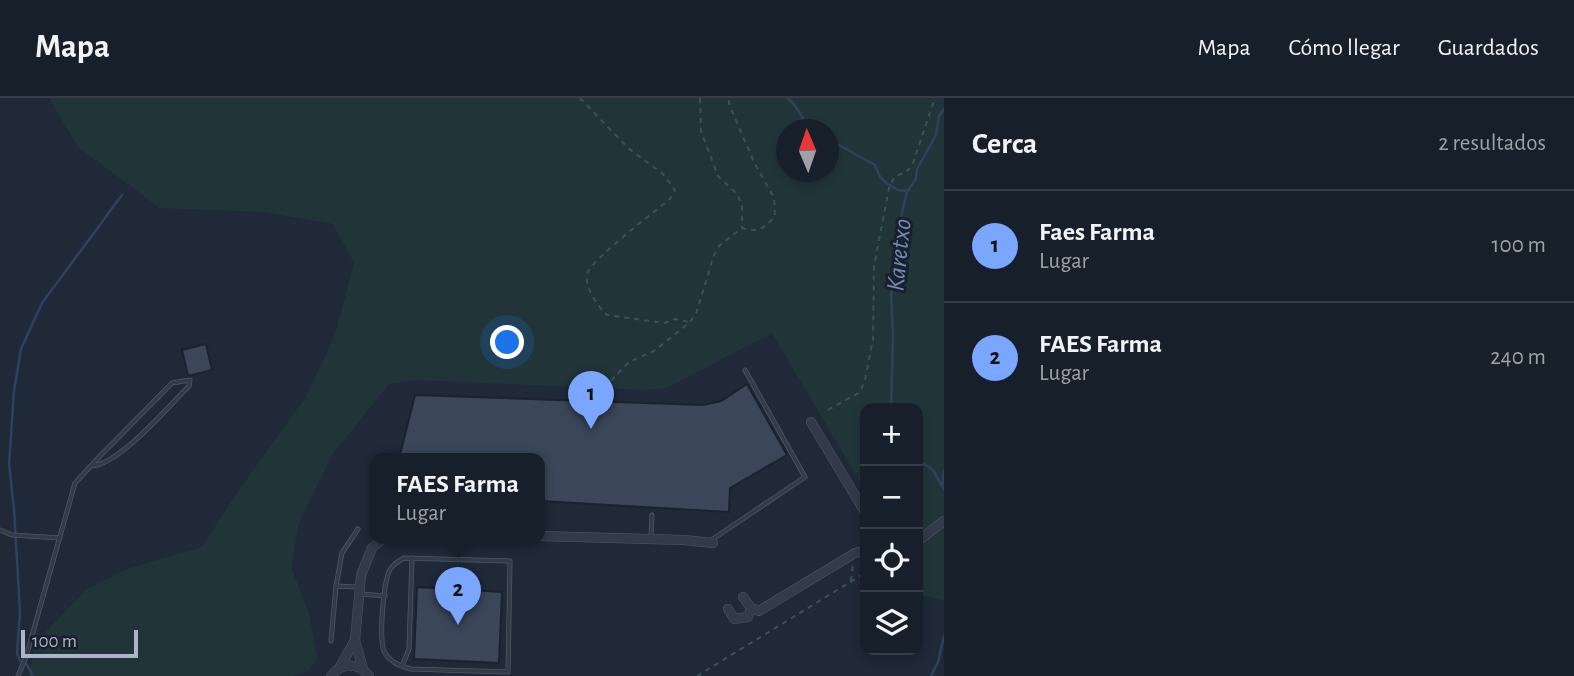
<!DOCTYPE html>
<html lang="es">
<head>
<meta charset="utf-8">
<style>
  body { margin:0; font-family:"Alegreya Sans",sans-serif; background:#202732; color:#f1f3f6 }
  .controls { position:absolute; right:21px; bottom:21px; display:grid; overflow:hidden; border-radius:14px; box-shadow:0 4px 10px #0003 }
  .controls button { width:63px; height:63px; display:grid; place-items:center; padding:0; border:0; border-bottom:2px solid #363d47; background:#171f2a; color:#f1f3f6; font:35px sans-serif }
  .compass { position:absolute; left:776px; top:21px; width:63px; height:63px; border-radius:50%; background:#171f2a; box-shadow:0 4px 10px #0003; rotate:358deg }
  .scale { position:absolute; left:21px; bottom:18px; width:117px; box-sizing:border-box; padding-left:7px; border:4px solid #adb5c6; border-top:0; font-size:19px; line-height:24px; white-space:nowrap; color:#adb5c6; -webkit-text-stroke:5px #18202d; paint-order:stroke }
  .you { position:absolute; left:508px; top:245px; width:24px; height:24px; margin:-18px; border:5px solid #fff; border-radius:50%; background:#1a73e8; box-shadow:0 0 0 10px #1a73e833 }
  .badge { display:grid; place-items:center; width:46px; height:46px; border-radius:50%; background:#7ba6fd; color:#111; font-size:23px; font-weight:700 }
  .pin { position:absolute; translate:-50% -58px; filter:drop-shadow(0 2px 4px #0008) }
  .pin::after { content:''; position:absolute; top:37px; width:24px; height:21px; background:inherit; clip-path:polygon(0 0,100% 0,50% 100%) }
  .popup { position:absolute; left:370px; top:355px; width:175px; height:91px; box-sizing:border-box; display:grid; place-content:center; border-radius:14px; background:#171f2a; filter:drop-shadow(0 2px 5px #0005); font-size:23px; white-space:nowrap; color:#9ea2a8 }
  .popup b { font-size:26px; color:#f1f3f6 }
  .popup::after { content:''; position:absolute; left:50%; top:100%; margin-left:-14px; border:14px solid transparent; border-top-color:#171f2a }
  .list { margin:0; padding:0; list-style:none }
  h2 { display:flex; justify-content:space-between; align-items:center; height:91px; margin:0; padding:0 28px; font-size:30px }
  h2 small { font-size:23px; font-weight:400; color:#9ea2a8 }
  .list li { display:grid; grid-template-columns:46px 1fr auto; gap:21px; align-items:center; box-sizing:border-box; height:112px; padding:0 28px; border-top:2px solid #363d47 }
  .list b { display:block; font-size:26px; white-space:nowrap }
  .list p { margin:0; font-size:23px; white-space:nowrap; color:#9ea2a8 }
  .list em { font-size:23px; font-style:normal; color:#9ea2a8 }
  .icon { flex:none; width:38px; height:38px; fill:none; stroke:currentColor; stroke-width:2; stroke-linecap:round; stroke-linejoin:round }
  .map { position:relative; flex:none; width:944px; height:578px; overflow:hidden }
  header { display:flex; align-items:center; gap:42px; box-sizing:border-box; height:98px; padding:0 35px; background:#171f2a; border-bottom:2px solid #363d47 }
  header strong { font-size:33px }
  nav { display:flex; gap:38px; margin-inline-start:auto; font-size:24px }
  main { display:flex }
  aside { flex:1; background:#171f2a }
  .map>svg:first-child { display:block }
</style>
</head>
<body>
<header>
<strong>Mapa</strong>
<nav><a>Mapa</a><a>Cómo llegar</a><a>Guardados</a></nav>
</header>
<main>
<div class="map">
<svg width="944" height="578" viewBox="0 0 944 578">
  <rect width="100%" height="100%" fill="#1f2938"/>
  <path fill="#213539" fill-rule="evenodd" d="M49 0H944V502L920 497 918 488V310H865V392L772 235 667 290 644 292 416 282 389 286 332 357 299 425 291 469 309 515 317 559 309 573 291 578H29L35 545 86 492 130 470 202 449 234 399 305 300 334 240 354 165 333 126 264 114 160 110 78 49ZM786 32H828V74H786Z"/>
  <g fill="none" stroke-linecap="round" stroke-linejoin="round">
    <g stroke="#30415f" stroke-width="2.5">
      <path d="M788 0C799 9 801 22 812 32"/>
      <polyline points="828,41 875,67 880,79 886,85 898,92 907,93"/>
      <polyline points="891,310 893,236 891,197 895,171 894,150 898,145 902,114 907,94 916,81 917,71 936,37 939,18 944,11"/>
      <polyline points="918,362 933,372 944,391"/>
      <polyline points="943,386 944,372"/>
      <polyline points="20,563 17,556 20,513 14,412 9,366 14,293 21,251 42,205 122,97"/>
      <polyline points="26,565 33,578"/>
      <polyline points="931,578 938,564 944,538"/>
    </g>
  </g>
  <g fill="#3b4659" stroke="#1a222f" stroke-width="2">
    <polygon points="206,246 212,272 188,278 182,252"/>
    <polygon points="747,286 787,357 730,390 729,414 540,403 540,361 399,361 415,297 703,307 721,303"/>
    <polygon points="417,489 502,494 499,565 414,561"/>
  </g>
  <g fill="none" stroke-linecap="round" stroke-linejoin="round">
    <defs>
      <g id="service">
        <polyline points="0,432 12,437 60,440"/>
        <polyline points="651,439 652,417"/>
        <polyline points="710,443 805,379 745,272"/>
        <path d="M404 460 510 463 508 574 411 571C400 568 389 564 384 553 379 541 383 481 391 470 394 466 399 463 404 460Z"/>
        <polyline points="357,489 336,488 342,455 358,431"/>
        <polyline points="360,496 385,498"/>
        <polyline points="331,543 336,488"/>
        <polyline points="402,568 409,551 412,460"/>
        <path d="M18 578 26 559 75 385 100 358 172 285 190 282 189 288C169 308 118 368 91 368"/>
      </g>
      <g id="tertiary">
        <polyline points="811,324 865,414"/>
        <polyline points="540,438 684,442 713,445"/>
        <polyline points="918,443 944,423"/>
        <polyline points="743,499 751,510"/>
        <polyline points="728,511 734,521 748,519 751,510 759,513 855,455 865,453"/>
        <polyline points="340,569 355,542"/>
        <polyline points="363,571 355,542 361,477 372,450 383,441"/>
        <path d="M331 578C342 564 358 564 369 578"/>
      </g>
    </defs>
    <use href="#service" stroke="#505867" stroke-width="5"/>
    <use href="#tertiary" stroke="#505867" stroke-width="10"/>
    <g stroke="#3c5154" stroke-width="2" stroke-dasharray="5 5" stroke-linecap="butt">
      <path d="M580 0 628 50 663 76 675 92 670 101C653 115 596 158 588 174 582 186 598 209 607 217L664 225 675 221 688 224"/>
      <polyline points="700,0 701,33 718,78 737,96 742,108 742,130"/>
      <path d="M604 290 629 264 654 253 689 225 696 216 714 157 720 147 742 130C758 135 765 130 775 118L774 100 754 64 729 6V0"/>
      <polyline points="828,312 860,294 865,282 873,241 874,168 889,90 895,78 905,75 912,68 935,0"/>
      <polyline points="851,483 853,465"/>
      <polyline points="697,578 865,475"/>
    </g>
    <use href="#service" stroke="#333b49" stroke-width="3.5"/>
    <use href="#tertiary" stroke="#333b49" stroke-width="9"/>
  </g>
  <g text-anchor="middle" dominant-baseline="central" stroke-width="6" stroke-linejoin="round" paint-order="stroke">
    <g font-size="26" font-style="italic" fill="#748ab0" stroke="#18202d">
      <text transform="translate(899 157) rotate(-84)">Karetxo</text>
    </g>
  </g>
</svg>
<div class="controls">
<button>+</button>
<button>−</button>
<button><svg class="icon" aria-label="locate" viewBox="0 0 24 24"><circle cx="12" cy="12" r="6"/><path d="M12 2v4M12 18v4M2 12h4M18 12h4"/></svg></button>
<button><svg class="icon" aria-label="layers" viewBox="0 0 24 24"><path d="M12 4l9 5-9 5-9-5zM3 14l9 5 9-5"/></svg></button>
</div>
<svg class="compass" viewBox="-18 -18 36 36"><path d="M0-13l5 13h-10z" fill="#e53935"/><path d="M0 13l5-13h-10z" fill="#9ea2a8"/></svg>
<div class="scale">100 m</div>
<div class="you"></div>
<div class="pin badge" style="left:591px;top:331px">1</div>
<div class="pin badge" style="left:458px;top:527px">2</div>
<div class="popup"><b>FAES Farma</b>Lugar</div>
</div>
<aside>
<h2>Cerca<small>2 resultados</small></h2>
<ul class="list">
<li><span class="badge">1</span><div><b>Faes Farma</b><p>Lugar</p></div><em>100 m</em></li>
<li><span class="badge">2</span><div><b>FAES Farma</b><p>Lugar</p></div><em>240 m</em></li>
</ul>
</aside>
</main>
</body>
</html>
